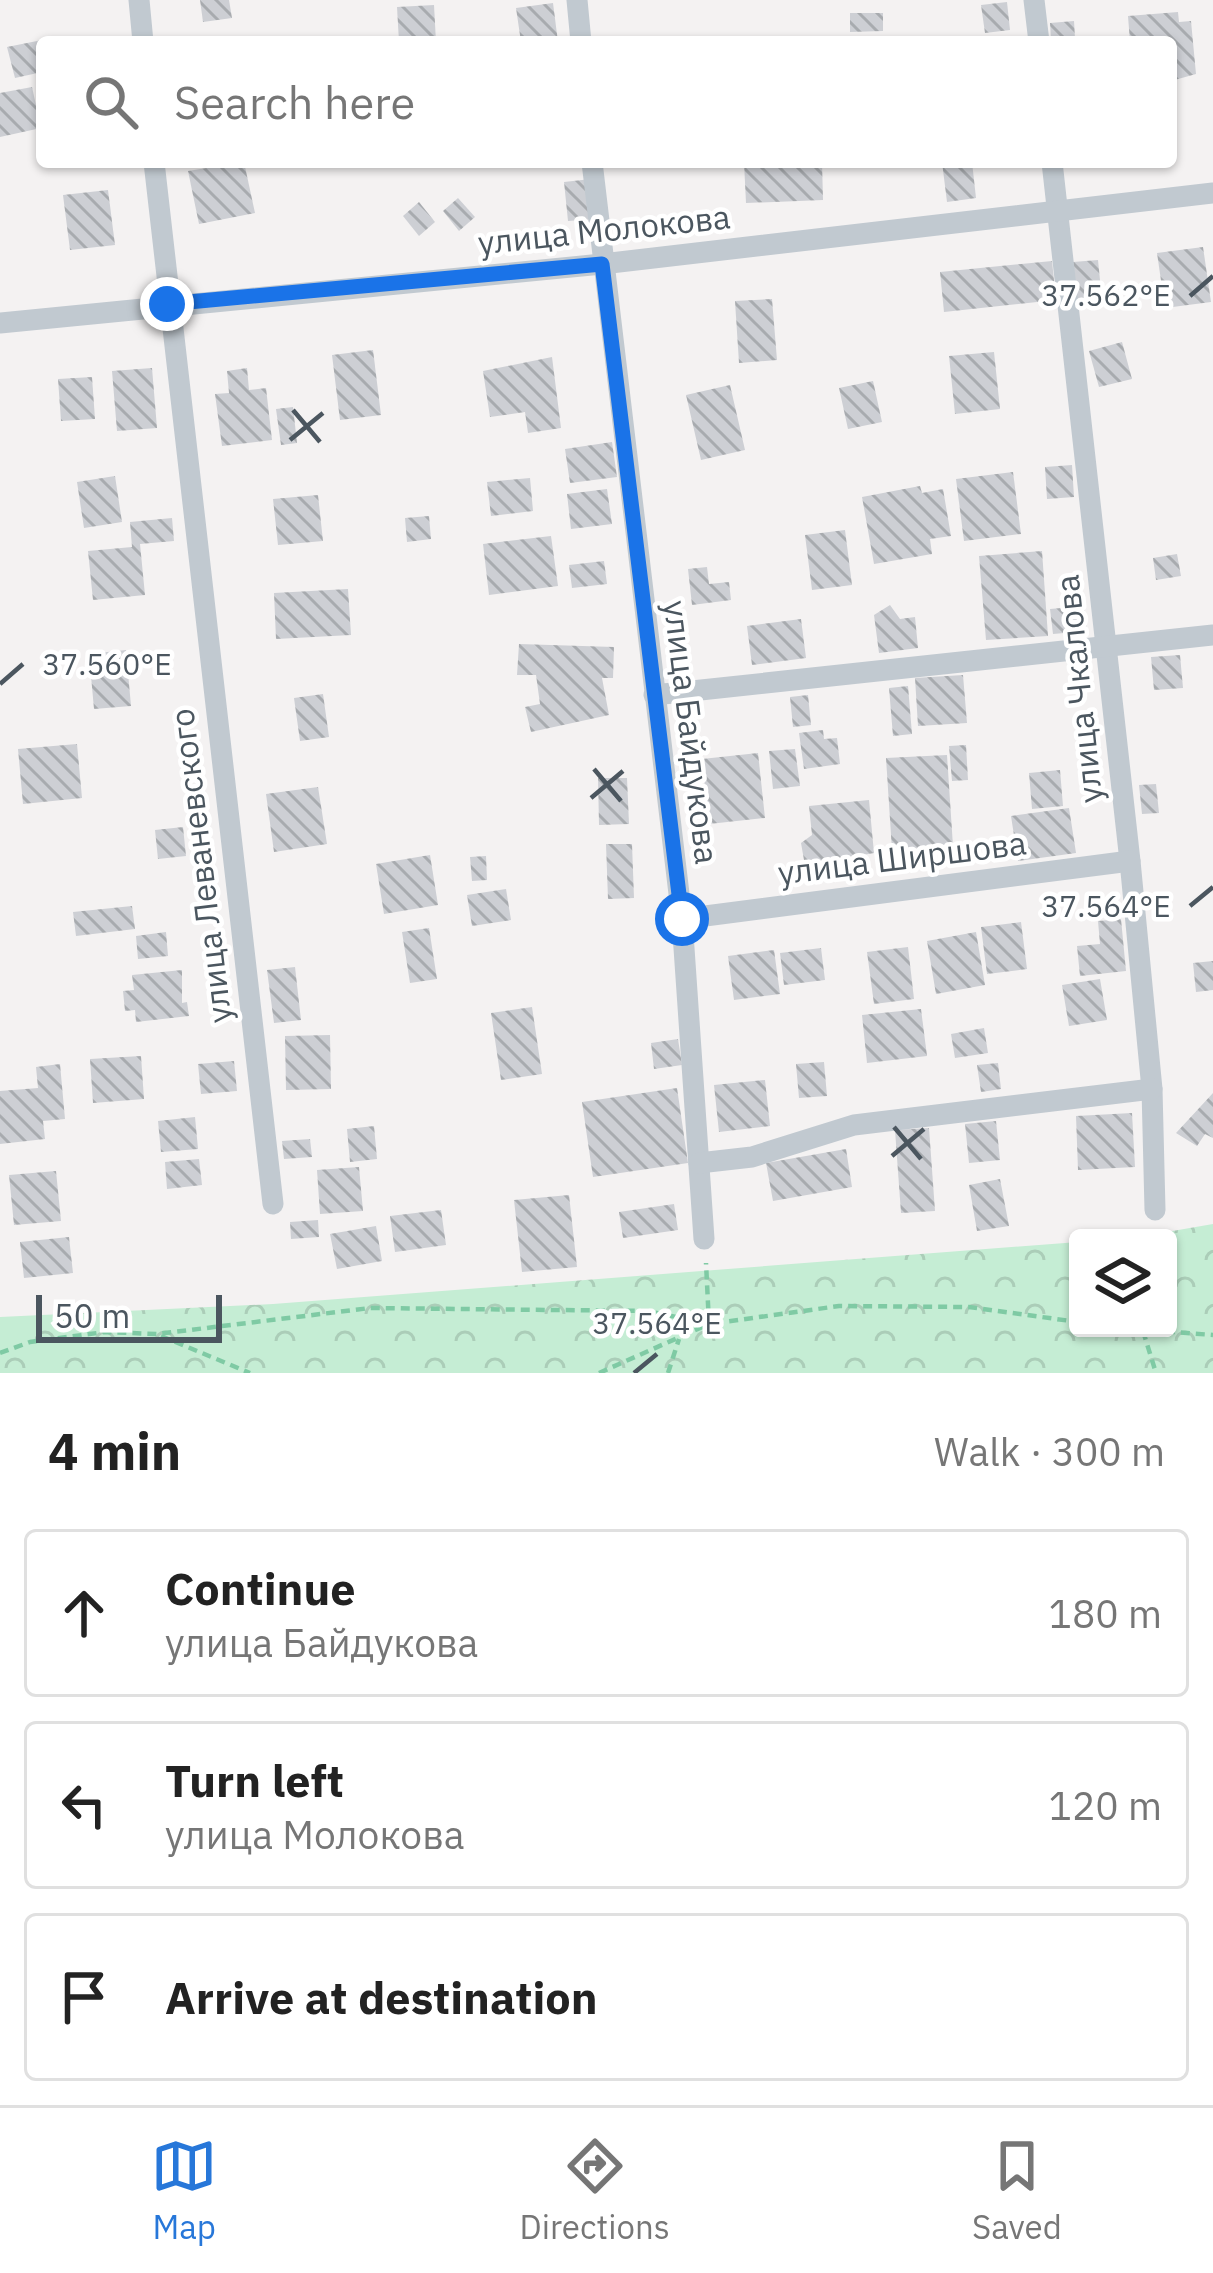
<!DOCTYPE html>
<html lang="en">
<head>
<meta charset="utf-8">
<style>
  body { margin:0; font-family:"IBM Plex Sans",sans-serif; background:#f2f2f2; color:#222 }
  .controls { position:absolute; right:36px; bottom:36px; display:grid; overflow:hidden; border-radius:12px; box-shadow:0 3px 9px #0004 }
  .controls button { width:108px; height:108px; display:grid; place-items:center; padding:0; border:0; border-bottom:3px solid #e0e0e0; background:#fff; color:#222; font:60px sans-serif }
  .scale { position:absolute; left:36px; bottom:30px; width:186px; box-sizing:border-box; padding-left:12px; border:6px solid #4b565f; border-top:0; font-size:33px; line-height:42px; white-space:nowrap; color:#4b565f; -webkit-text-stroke:9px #fff; paint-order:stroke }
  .stop { position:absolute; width:36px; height:36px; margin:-27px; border:9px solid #1a73e8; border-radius:50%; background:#fff }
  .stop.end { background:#1a73e8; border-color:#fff; box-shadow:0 3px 12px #0008 }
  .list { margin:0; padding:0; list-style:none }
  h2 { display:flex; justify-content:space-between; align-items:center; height:156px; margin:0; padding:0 48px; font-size:51px }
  h2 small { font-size:39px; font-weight:400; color:#767676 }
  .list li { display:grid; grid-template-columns:78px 1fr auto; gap:36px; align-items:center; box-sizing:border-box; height:168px; margin:0 24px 24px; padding:0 24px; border:3px solid #e0e0e0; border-radius:12px }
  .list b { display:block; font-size:45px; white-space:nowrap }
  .list p { margin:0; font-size:39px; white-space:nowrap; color:#767676 }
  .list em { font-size:39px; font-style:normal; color:#767676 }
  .icon { flex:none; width:66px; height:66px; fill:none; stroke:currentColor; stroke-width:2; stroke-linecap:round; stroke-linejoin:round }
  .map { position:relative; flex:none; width:1213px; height:1373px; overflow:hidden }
  .search { position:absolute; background:#fff; box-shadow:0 3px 9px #0004; left:36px; right:36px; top:36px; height:132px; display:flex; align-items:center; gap:30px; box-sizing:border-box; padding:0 42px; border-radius:12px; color:#767676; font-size:45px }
  .sheet { height:732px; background:#fff }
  nav { display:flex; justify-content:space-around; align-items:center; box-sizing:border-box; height:168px; border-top:3px solid #e0e0e0; background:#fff; font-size:33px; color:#767676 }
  nav a { display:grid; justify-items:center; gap:6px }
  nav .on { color:#2777d9 }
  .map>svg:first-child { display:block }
</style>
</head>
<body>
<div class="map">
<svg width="1213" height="1373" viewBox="0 0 1213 1373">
  <defs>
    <pattern id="park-crowns" width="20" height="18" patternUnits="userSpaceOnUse" patternTransform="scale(3)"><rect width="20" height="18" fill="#c5edd4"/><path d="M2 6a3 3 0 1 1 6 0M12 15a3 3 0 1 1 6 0" fill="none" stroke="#abcdb8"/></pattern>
    <pattern id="building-back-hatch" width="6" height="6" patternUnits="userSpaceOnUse" patternTransform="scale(3)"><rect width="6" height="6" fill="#cdcfd4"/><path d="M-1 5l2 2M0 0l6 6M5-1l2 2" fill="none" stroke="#a8abaf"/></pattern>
  </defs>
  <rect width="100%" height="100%" fill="#f4f2f2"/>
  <polygon fill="url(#park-crowns)" points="1213,1224 1213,1373 0,1373 0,1317 273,1304 1078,1242 1078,1328 1168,1328 1168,1238 1132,1238"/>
  <g fill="url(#building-back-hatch)">
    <polygon points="200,0 229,0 232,18 203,22"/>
    <polygon points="1007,2 1010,30 985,33 981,5"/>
    <polygon points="553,3 558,42 521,42 516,8"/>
    <polygon points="434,5 436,42 399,42 397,7"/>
    <polygon points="1178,12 1179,22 1191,21 1196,74 1171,81 1171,42 1130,42 1128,16"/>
    <polygon points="850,13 883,13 883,31 850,32"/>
    <polygon points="1074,21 1075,38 1051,40 1050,23"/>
    <polygon points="42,40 42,72 15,78 7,47"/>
    <polygon points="32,87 41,128 0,137 0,93"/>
    <polygon points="244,162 255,213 199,224 188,171"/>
    <polygon points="744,162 822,162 823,200 746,203"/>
    <polygon points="942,162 972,162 976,198 947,202"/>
    <polygon points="591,179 595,219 568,221 564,182"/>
    <polygon points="108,190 115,245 70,250 63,195"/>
    <polygon points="458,198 475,217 459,231 443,211"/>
    <polygon points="419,202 435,222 419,236 403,216"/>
    <polygon points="1203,247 1211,302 1165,308 1157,253"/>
    <polygon points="1098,260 1102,300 1077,303 1073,262"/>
    <polygon points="1052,261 1056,300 944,312 940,272"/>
    <polygon points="772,299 777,360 739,363 735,301"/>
    <polygon points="1122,342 1132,379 1099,387 1089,351"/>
    <polygon points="373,350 381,415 340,420 332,355"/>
    <polygon points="994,352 1000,409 955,414 949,356"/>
    <polygon points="552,357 561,428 528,433 525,412 490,417 483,371"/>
    <polygon points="152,368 157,428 117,431 112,371"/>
    <polygon points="247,368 249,390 266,388 272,440 222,446 215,394 229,393 227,371"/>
    <polygon points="92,377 95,419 61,421 58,379"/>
    <polygon points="873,381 882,422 848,429 839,388"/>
    <polygon points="730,385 745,450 701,460 686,395"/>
    <polygon points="293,407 297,443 281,445 276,409"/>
    <polygon points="612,442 617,477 570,483 565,449"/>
    <polygon points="1072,465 1074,497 1047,499 1045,467"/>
    <polygon points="1013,472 1021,534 964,541 956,479"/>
    <polygon points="115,476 122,522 84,528 77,482"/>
    <polygon points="530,478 533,511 491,516 487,482"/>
    <polygon points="920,486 922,493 943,489 951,536 930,539 932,554 874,564 862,497"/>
    <polygon points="607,489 612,524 571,529 567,494"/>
    <polygon points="318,495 323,541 278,545 273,499"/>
    <polygon points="429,516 431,539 407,542 405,518"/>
    <polygon points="172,518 174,541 140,544 145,595 93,600 88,551 132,547 130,522"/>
    <polygon points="845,530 852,585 812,590 805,535"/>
    <polygon points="551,536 558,586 489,595 483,544"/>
    <polygon points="1042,551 1048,636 986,640 979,556"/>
    <polygon points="1177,554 1181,576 1156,580 1153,558"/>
    <polygon points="604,561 607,584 572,588 569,565"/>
    <polygon points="707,567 709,584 729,582 731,600 692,605 688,569"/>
    <polygon points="348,589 351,635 276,639 274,593"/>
    <polygon points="890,605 900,619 915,617 918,648 879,653 874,615"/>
    <polygon points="1084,606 1087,631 1053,634 1050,609"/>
    <polygon points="801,619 806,658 752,665 747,626"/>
    <polygon points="519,644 614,647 613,678 602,678 609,715 531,732 525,707 540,704 536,675 517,675"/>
    <polygon points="126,650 131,706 94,709 89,654"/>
    <polygon points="1180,655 1183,688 1154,690 1151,657"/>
    <polygon points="963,675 967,723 918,726 915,678"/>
    <polygon points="908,686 912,734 893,736 889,688"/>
    <polygon points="323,694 329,737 300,741 294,698"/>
    <polygon points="808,695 811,725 793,727 790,697"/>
    <polygon points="823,730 824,739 837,738 840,764 804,769 799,733"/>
    <polygon points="77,744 82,798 23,804 18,749"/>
    <polygon points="966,745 968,780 952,781 949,746"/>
    <polygon points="795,749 800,786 773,789 769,751"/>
    <polygon points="758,753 765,818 709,824 702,759"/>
    <polygon points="947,755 953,846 892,850 886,758"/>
    <polygon points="1060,770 1063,806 1032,809 1029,773"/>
    <polygon points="598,778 627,778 629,824 599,825"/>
    <polygon points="1156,784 1159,813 1142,814 1139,785"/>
    <polygon points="318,787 327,844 274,852 266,794"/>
    <polygon points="869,800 874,853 813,864 804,860 801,843 812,835 809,806"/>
    <polygon points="1069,808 1076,853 1018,861 1011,816"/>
    <polygon points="183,827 186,856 158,859 155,830"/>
    <polygon points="606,844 632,844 634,898 608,899"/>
    <polygon points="430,855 438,905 384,914 376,864"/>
    <polygon points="486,856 487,880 472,881 470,857"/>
    <polygon points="506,889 511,920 472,926 467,895"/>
    <polygon points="132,906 135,929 76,936 73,912"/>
    <polygon points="1121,919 1126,971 1080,976 1077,946 1100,944 1098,921"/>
    <polygon points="1021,922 1027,969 987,974 981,927"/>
    <polygon points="429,928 437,979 410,983 402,932"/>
    <polygon points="166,932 168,956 138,959 136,936"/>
    <polygon points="976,932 985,985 936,994 927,941"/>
    <polygon points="908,947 914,999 874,1004 867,952"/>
    <polygon points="821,948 825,980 784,985 780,953"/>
    <polygon points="774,950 780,994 734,1000 728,956"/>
    <polygon points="1213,961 1213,990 1196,992 1193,963"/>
    <polygon points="295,967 301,1020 274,1023 267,970"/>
    <polygon points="182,970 182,1003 187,1002 189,1016 136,1022 135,1010 125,1011 123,991 134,990 132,975"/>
    <polygon points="1100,979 1107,1020 1069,1026 1062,985"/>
    <polygon points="532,1007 542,1074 501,1080 491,1013"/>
    <polygon points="921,1009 927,1056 867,1063 862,1015"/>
    <polygon points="984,1028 988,1053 955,1058 951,1034"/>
    <polygon points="330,1035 331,1089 286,1090 285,1036"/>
    <polygon points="678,1039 682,1065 654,1069 651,1043"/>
    <polygon points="141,1056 144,1099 93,1103 90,1059"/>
    <polygon points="234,1061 237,1091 201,1094 198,1064"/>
    <polygon points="824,1062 827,1096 799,1098 796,1064"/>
    <polygon points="998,1063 1001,1089 981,1092 977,1065"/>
    <polygon points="60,1064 65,1119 43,1121 45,1139 0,1144 0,1091 38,1088 36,1067"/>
    <polygon points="765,1080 770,1126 719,1132 714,1085"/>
    <polygon points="677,1088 688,1163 593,1177 582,1102"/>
    <polygon points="1213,1093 1213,1138 1205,1134 1197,1146 1176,1133"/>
    <polygon points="1132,1113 1135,1167 1078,1170 1076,1116"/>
    <polygon points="195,1117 198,1149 161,1152 158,1121"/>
    <polygon points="996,1121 1000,1160 969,1163 965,1124"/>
    <polygon points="374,1126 377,1159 350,1162 347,1129"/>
    <polygon points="929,1128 935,1211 901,1213 895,1130"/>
    <polygon points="310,1139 312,1157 284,1159 282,1141"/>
    <polygon points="846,1149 852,1187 773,1201 766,1163"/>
    <polygon points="199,1159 202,1185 167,1189 165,1162"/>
    <polygon points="359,1167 363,1211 320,1214 317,1170"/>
    <polygon points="56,1171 61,1221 14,1225 9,1175"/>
    <polygon points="1000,1179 1009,1226 977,1231 969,1185"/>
    <polygon points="569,1195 577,1267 522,1272 514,1200"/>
    <polygon points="674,1204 678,1230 623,1238 619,1212"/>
    <polygon points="441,1210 446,1245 395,1252 390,1216"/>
    <polygon points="318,1220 319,1237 291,1239 290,1222"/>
    <polygon points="376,1226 382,1261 337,1269 330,1234"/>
    <polygon points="69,1237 73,1273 24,1278 20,1242"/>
  </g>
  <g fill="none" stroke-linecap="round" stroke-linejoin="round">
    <g stroke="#7fcaa4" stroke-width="4.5" stroke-dasharray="9 6" stroke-linecap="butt">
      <polyline points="1121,1328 1213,1335"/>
      <polyline points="1143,1331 1156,1373"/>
      <polyline points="161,1336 250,1373"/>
      <polyline points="0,1353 30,1342 105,1332 157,1334 370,1308 648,1311 709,1324 839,1306 969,1307 1078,1322"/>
      <polyline points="599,1373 709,1324 706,1263"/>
      <polyline points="668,1373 679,1339"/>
    </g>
    <g stroke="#c1c9d0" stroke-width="21">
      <polyline points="139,0 143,42"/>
      <polyline points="577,0 581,42"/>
      <polyline points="1034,0 1039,42"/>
      <polyline points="154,162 273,1204"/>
      <polyline points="592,162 682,919 704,1239"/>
      <polyline points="1052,162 1130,861 1152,1089 1155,1210"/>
      <polyline points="0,323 602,264 1213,193"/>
      <polyline points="654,695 1213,635"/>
      <polyline points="682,919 1130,861"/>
      <polyline points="699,1163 752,1157 854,1125 1152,1089"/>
    </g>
  </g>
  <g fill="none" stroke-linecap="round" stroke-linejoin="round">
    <polyline stroke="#1a73e8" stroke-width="15" points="167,304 602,264 682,919"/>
  </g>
  <path fill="none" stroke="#4b565f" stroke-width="4.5" d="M1190 296 1213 276M293 410 320 442M290 440 323 413M0 684 23 664M594 769 621 801M591 798 623 771M1190 906 1213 887M894 1127 921 1159M892 1156 924 1129M634 1373 657 1354"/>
  <g text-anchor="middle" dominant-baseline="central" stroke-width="9" stroke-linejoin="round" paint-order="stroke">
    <g font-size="33" fill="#4b565f" stroke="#fff">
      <text transform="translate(604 229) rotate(-6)">улица Молокова</text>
      <text transform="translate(1078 689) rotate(-96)">улица Чкалова</text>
      <text transform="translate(692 732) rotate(83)">улица Байдукова</text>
      <text transform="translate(902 857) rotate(-7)">улица Ширшова</text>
      <text transform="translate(200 866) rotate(-97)">улица Леваневского</text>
    </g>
  </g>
  <g font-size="30" text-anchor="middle" fill="#4b565f" stroke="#fff" stroke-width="9" stroke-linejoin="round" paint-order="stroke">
    <text x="1106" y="306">37.562°E</text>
    <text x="107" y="675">37.560°E</text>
    <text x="1106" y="917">37.564°E</text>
    <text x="657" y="1334">37.564°E</text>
  </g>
</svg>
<div class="controls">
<button><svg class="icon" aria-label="layers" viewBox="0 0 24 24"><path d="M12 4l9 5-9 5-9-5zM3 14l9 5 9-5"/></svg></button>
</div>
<div class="scale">50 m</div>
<div class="stop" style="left:682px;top:919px"></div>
<div class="stop end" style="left:167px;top:304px"></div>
<div class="search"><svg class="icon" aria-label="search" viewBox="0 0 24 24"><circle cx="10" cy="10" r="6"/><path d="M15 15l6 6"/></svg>Search here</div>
</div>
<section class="sheet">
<h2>4 min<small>Walk · 300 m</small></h2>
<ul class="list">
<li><svg class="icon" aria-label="ahead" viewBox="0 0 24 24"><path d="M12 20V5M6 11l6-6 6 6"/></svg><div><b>Continue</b><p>улица Байдукова</p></div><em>180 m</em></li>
<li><svg class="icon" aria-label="left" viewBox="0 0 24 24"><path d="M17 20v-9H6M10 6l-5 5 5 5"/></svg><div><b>Turn left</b><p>улица Молокова</p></div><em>120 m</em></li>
<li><svg class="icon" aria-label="arrive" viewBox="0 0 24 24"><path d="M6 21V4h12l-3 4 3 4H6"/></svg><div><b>Arrive at destination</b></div></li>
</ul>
</section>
<nav>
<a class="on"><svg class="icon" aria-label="map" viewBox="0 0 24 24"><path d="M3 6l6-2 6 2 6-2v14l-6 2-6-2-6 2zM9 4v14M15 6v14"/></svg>Map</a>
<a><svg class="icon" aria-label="directions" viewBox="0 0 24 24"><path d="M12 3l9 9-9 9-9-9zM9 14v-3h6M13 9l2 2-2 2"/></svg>Directions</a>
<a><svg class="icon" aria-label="saved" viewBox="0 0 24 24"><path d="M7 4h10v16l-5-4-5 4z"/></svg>Saved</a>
</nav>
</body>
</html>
